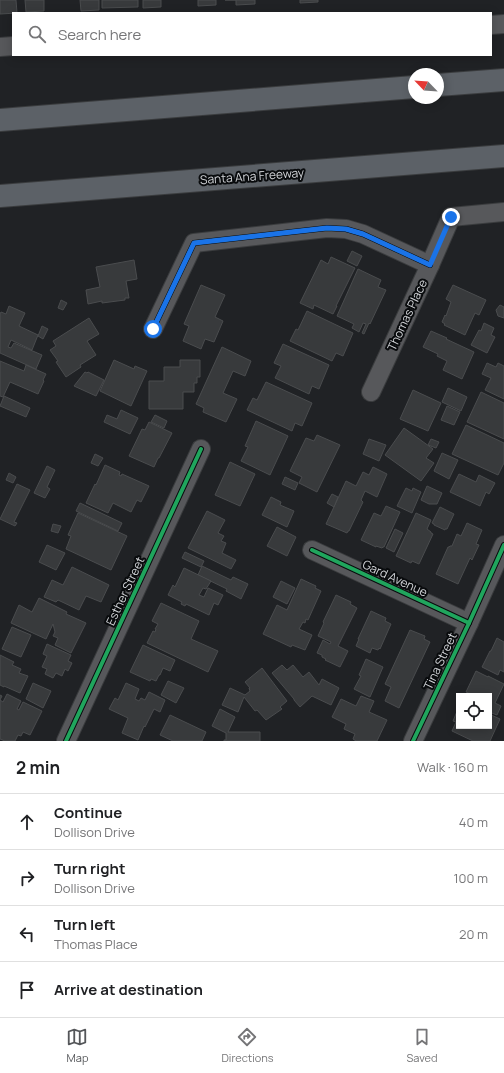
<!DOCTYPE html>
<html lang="en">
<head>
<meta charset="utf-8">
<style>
  body { margin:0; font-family:Manrope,sans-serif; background:#f2f2f2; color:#202124 }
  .controls { position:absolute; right:12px; bottom:12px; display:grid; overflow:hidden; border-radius:0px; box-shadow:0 2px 10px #0003 }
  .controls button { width:36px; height:36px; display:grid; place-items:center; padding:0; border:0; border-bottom:1px solid #e0e0e0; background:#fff; color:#202124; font:20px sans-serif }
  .compass { position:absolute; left:408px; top:68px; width:36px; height:36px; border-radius:50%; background:#fff; box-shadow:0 2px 10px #0003; rotate:295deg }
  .stop { position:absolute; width:12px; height:12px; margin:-9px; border:3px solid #1a73e8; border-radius:50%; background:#fff }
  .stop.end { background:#1a73e8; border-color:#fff; box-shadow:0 1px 4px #0008 }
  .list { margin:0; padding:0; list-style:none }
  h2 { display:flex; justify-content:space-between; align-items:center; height:52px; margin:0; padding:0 16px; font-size:17px }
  h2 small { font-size:13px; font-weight:400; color:#757577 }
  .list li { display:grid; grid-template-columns:26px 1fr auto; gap:12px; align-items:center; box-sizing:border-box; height:56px; padding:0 16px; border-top:1px solid #e0e0e0 }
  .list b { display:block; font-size:15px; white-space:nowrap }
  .list p { margin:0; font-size:13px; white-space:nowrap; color:#757577 }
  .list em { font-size:13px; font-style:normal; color:#757577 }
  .icon { flex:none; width:22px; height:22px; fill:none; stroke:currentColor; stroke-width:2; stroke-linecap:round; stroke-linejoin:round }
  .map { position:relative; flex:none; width:504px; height:741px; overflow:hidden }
  .search { position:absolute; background:#fff; box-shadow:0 2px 10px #0003; left:12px; right:12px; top:12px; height:44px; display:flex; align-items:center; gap:10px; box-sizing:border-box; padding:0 14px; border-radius:0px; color:#757577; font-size:15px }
  .sheet { height:276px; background:#fff }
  nav { display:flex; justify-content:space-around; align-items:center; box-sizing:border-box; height:56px; border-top:1px solid #e0e0e0; background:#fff; font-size:11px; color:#757577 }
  nav a { display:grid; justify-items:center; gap:2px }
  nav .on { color:#545659 }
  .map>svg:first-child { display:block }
</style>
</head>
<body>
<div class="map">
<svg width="504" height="741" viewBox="0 0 504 741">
  <rect width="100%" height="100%" fill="#202225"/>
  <g fill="#383a3c" stroke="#4a4c4e">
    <polygon points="0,0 16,0 17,13 0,14"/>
    <polygon points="25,0 44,0 44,11 26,12"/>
    <polygon points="80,0 99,0 99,10 81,11"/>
    <polygon points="102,0 138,0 138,7 102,8"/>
    <polygon points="143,0 161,0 161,7 143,8"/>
    <polygon points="198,0 216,0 216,5 198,6"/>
    <polygon points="225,0 255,0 255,4 236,5 236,0"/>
    <polygon points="300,0 318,0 318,2 300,3"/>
    <polygon points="352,251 362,256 357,266 347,261"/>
    <polygon points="331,257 355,268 336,306 337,306 333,314 314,305 313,309 300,303 321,260 328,264"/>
    <polygon points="134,260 137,279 126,281 129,298 125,298 125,300 102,303 102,301 88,304 86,290 100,287 96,267"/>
    <polygon points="358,269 381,280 378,287 386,290 370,324 369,323 364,334 362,333 366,324 363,323 359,332 352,328 354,324 337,316"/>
    <polygon points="201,285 225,295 215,317 223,321 214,342 205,339 201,349 183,341 189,326 184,324"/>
    <polygon points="453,285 486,300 479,315 475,313 465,335 444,325 445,324 442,322 445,315 446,316 451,302 446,299"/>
    <polygon points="61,300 67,303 63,310 58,308"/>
    <polygon points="500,305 504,307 504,318 498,316 496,310"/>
    <polygon points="9,306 25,313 19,326 38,335 32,350 11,340 8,347 11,348 14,343 42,355 36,369 0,353 0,314 1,312 6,314"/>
    <polygon points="307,311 353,333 343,356 336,353 332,361 290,341 296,329 298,330"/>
    <polygon points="89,318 99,334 87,341 96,355 80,365 81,367 66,377 56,362 58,361 50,350 56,346 53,341"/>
    <polygon points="484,323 494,328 491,335 495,337 487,353 471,345 479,330 481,331"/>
    <polygon points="42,326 48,329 43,339 38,336"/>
    <polygon points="431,331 447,338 446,339 474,352 462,379 443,370 447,361 437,356 438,354 423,347"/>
    <polygon points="283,344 329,365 319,389 312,386 309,394 275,378 281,366 274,363"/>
    <polygon points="222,347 251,361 245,376 233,371 223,393 237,399 226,422 203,412 204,408 196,404"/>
    <polygon points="114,360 134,369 135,366 147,371 131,406 100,391"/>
    <polygon points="180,360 200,360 200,377 197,377 197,383 194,383 194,392 183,392 183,409 149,409 149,381 164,381 164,367 180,367"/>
    <polygon points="0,361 24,371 26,365 46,374 43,380 44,381 38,394 10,382 3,397 0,396"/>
    <polygon points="487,363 496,367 498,363 504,366 504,399 485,390 491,378 482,374"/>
    <polygon points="85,372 87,373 88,372 104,380 96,396 74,386"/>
    <polygon points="266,382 312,403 302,426 295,423 292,431 247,410 253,398 257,400"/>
    <polygon points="448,388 467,397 461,411 442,402"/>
    <polygon points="413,390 441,403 428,431 400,419"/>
    <polygon points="481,392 504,403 504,439 467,422"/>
    <polygon points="4,396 30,408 26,417 0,406"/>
    <polygon points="447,406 460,412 454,425 441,420"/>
    <polygon points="121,410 138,418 130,434 104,422 107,415 117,419"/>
    <polygon points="155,415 167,421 164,428 151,422"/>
    <polygon points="256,421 288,436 270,475 241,461 248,447 245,446"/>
    <polygon points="149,422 172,433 159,458 158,458 154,467 129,456 142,429 145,430"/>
    <polygon points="466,425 504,443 504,463 498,475 452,454"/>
    <polygon points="404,428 433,449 426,458 434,463 421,481 385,455"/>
    <polygon points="317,435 340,445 317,492 299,483 302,477 290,471 306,438 314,441"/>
    <polygon points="369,439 386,445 379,461 363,454"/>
    <polygon points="431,439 439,442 436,448 428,445"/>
    <polygon points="442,453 458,460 449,479 434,471"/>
    <polygon points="95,454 103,458 98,466 91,463"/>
    <polygon points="230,462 255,474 240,506 215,495"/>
    <polygon points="105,465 120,472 119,475 121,476 122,474 149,486 141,502 137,500 131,512 113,503 108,513 86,503 95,484 96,485"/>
    <polygon points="47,466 55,470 47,487 50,489 45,498 34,493"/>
    <polygon points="373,467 387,474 377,497 365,491 361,500 363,502 349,531 348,531 347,533 326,524 346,481 356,486 363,472 369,475"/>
    <polygon points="9,473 16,477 13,483 6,480"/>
    <polygon points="459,474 476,482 479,475 495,483 489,494 486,492 480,506 450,492"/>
    <polygon points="285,477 298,483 295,490 282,484"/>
    <polygon points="17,484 30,490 14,522 17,523 15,526 0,519"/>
    <polygon points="427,486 442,493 437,504 429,504 421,500"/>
    <polygon points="406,488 412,491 413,488 421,492 412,513 397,506"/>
    <polygon points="332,494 338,497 334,507 327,503"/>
    <polygon points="271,497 281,502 280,505 294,511 287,527 262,515"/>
    <polygon points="80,503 122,523 118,531 76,511"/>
    <polygon points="386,506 400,512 384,547 383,547 382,548 376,546 376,547 361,540 374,513 381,516"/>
    <polygon points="440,507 454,514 447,529 445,529 445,530 434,525 434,524 432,523"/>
    <polygon points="207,511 225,520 218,533 224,536 221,541 226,543 222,553 236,560 231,569 188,548"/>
    <polygon points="78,513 127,536 111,570 66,549 71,536 68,535"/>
    <polygon points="416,513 431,520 427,529 431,532 431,533 433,534 419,564 412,561 411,563 396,556"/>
    <polygon points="467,523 482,530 476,544 479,545 472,560 470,558 458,584 436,574 448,547 449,547 450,546 452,546 457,534 461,536"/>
    <polygon points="53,524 61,526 58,533 51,531"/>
    <polygon points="277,527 296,537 287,556 267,546"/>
    <polygon points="395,529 403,533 394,552 386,548"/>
    <polygon points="47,545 65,553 56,570 39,562"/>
    <polygon points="185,552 204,561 201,567 182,558"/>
    <polygon points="202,566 231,580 233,577 248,584 241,599 226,591 227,589 198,575"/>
    <polygon points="72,567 109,585 101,602 86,596 79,610 58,600 56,602 44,597 52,580 63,585"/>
    <polygon points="184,568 211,581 206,589 203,588 199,595 204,597 208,588 223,595 218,605 214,603 209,615 186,604 185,606 181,604 182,602 168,595 173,585 175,587"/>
    <polygon points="301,579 316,586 315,588 321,591 308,620 306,619 305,623 303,622 299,629 312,635 305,650 292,645 291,647 263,634 277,605 287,610"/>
    <polygon points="281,581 295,588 287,604 273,597"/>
    <polygon points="336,595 351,602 350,604 357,608 338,646 348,651 340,667 325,660 326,659 322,657 322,655 317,653 323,640 330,644 331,642 318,636 324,623 323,622"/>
    <polygon points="39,598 67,612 66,614 86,623 71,653 55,645 58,638 53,636 55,632 53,624 46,639 11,623 19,605 32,612"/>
    <polygon points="161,603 199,621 191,639 218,651 208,672 147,643 153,631 155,632 156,629 155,629 158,624 152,621"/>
    <polygon points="371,611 386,618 385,621 391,624 380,649 379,648 378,650 372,648 370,653 356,646 359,639 358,639"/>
    <polygon points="12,627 31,635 21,657 2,649"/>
    <polygon points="410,630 425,636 424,639 430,642 399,708 385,701 391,687 385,684"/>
    <polygon points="497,638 504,642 504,672 500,670 498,675 482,667 490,651 491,651"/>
    <polygon points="47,644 71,655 68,661 72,663 68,671 65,669 62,676 56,673 53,678 45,674 47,669 42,667 47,656 43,654"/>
    <polygon points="143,645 175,660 170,671 163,668 160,675 159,675 156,681 151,679 150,681 130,672"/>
    <polygon points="0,655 14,662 12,665 21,669 19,673 28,676 20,693 4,686 4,687 0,685"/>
    <polygon points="366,659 383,667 370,697 354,689 361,676 359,675"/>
    <polygon points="282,665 287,670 293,665 303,677 309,672 319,685 322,679 339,688 331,705 312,696 300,707 294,700 294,699 272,673"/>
    <polygon points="262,668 287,701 280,707 282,709 266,720 257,710 255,711 244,697 238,712 222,705 230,688 245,695 250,691 249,688 250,688 245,682"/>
    <polygon points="476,671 488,677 488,676 504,684 495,703 501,706 497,715 489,712 489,696 473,696 474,695 466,692"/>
    <polygon points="168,681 184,688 176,703 161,695"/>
    <polygon points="33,683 51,691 43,708 26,699"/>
    <polygon points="126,683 139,689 135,699 139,701 141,698 145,700 149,692 165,700 160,712 154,709 145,727 144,726 138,740 122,733 128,718 109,709 115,698 118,700"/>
    <polygon points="7,694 21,701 17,709 19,710 23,702 42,711 30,735 23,732 21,736 18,735 15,741 5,741 0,739 0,695 2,696 0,700 3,702"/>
    <polygon points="361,696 374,701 369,712 387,720 377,741 356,741 353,739 355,734 344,729 346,724 332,717 341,699 356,706"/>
    <polygon points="220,709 235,717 228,732 260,732 260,741 224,741 224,740 226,740 226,733 212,726"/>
    <polygon points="458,709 459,726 489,726 489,714 500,719 490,741 473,741 452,731 456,722 453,721"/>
    <polygon points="170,715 206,732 202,741 173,741 160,735"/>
  </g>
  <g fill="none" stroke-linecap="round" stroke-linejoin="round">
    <defs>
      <g id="street">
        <polyline points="491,25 504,24"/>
        <polyline points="0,47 13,46"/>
        <polyline points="153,329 194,243 327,228 346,229 363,234 430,265"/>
        <polyline points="371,392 430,265 451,217 504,212"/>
        <polyline points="312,550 469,623"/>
        <polyline points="66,741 201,449"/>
        <polyline points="413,741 469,623 504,545"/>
      </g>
      <g id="highway">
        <polyline points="438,85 504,80"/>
        <polyline points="0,120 414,87"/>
        <polyline points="0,196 504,156"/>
      </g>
    </defs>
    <use href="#street" stroke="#3a3c3e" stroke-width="20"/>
    <use href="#highway" stroke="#3a3c3e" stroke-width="24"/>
    <use href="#street" stroke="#57585b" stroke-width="18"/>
    <use href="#highway" stroke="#5c6167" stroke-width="22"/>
    <defs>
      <g id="cycleway">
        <polyline points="153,329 194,243 327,228 346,229 363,234 430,265"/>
        <polyline points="312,550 469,623"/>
        <polyline points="66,741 201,449"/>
        <polyline points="413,741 469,623 504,545"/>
      </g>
    </defs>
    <use href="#cycleway" stroke="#090b0d" stroke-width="6"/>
    <use href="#cycleway" stroke="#20a55d" stroke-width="4"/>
  </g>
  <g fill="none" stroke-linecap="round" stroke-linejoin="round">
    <polyline stroke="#1a73e8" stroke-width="5" points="153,329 194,243 327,228 346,229 363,234 430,265 451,217"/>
  </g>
  <g text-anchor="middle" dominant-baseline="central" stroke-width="4" stroke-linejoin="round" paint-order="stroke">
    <g font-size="12" fill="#d2d4d8" stroke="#090b0d">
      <text transform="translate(252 176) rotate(-4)">Santa Ana Freeway</text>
      <text transform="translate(407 315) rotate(-65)">Thomas Place</text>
      <text transform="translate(395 578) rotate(25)">Gard Avenue</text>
      <text transform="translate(125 591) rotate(-65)">Esther Street</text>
      <text transform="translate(440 661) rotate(-65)">Tina Street</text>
    </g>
  </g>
</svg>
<div class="controls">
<button><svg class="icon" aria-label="locate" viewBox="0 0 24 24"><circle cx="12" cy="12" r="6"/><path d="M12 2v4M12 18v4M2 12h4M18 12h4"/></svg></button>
</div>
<svg class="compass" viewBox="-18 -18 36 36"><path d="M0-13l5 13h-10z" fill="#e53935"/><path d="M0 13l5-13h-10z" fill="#757577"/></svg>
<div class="stop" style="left:153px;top:329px"></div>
<div class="stop end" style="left:451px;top:217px"></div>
<div class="search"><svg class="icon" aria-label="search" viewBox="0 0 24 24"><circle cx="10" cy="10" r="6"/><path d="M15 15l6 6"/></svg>Search here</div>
</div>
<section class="sheet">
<h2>2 min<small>Walk · 160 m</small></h2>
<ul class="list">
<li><svg class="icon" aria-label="ahead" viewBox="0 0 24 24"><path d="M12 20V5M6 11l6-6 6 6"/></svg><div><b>Continue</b><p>Dollison Drive</p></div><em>40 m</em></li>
<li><svg class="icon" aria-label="right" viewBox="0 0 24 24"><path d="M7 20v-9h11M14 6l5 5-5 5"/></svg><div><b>Turn right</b><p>Dollison Drive</p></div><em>100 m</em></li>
<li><svg class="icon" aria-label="left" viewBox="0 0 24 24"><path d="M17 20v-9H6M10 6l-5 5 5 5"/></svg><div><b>Turn left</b><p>Thomas Place</p></div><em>20 m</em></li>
<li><svg class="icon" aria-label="arrive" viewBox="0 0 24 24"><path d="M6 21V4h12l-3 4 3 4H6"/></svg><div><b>Arrive at destination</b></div></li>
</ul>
</section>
<nav>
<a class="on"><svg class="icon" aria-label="map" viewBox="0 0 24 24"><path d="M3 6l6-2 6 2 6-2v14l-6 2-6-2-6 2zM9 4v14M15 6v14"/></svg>Map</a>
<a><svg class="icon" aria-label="directions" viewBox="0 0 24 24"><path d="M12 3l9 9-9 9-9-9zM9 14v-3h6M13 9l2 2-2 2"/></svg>Directions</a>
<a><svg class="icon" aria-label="saved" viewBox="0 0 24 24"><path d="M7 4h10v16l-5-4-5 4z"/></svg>Saved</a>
</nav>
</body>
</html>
